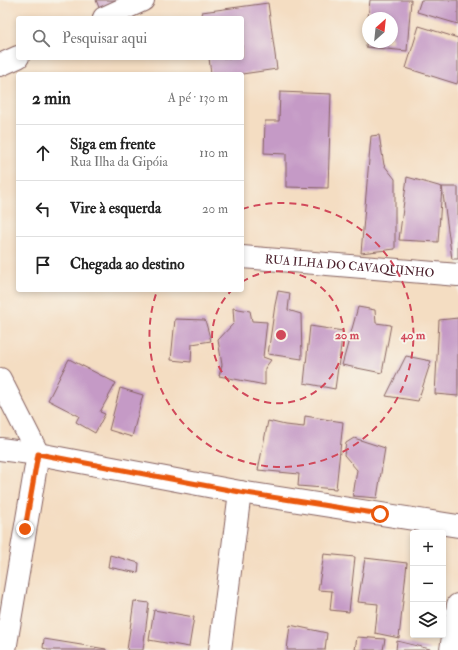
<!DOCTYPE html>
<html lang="pt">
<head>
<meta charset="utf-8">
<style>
  body { margin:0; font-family:"IM FELL Double Pica",serif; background:#f6f6f6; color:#222 }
  .controls { position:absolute; right:12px; bottom:12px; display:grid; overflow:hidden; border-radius:4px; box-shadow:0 2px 6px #0003 }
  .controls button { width:36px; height:36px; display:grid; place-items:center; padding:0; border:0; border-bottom:1px solid #e0e0e0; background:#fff; color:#222; font:20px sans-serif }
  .compass { position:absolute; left:362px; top:12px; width:36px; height:36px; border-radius:50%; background:#fff; box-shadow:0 2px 6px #0003; rotate:27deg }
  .stop { position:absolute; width:12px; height:12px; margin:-9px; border:3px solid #ea580c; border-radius:50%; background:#fff }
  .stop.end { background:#ea580c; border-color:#fff; box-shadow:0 1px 4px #0008 }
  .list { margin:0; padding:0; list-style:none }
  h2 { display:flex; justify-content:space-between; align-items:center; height:52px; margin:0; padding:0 16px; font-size:17px }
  h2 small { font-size:13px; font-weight:400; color:#767676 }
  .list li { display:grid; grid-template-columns:26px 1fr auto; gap:12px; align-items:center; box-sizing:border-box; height:56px; padding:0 16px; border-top:1px solid #e0e0e0 }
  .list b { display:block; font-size:15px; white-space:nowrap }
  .list p { margin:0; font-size:13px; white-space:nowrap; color:#767676 }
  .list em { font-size:13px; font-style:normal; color:#767676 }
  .icon { flex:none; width:22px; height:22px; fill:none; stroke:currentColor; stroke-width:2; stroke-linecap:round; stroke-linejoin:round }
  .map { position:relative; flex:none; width:458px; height:650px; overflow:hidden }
  .search { position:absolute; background:#fff; box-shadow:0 2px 6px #0003; left:16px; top:16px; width:228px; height:44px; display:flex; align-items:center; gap:10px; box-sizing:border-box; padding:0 14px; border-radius:4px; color:#767676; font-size:15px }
  .panel { position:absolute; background:#fff; box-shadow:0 2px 6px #0003; left:16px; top:72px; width:228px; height:220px; border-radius:4px }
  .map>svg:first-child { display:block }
</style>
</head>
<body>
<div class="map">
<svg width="458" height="650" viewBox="0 0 458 650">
  <rect width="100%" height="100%" fill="#f7f3e8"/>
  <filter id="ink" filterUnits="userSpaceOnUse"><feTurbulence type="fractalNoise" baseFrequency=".025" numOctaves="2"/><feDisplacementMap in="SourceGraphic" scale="8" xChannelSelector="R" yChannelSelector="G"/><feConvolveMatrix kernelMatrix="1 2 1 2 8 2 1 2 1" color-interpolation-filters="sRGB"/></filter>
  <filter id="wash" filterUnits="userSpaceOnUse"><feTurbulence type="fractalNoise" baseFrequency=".012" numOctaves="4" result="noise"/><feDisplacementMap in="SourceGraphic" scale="16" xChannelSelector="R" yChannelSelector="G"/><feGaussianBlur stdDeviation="0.9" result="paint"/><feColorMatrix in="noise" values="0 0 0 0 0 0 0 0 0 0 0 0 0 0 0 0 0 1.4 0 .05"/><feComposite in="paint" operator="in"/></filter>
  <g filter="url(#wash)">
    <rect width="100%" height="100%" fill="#f4ddc2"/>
    <g id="blocks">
      <g fill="#c59ac6">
        <polygon points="96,0 119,0 102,15"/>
        <polygon points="370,0 411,0 407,51 366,47 367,34 368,34 368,42 392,42 392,18 368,18"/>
        <polygon points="421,0 458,0 458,24 417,12"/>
        <polygon points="268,3 277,69 242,74 211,74 209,58 242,58 242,18 203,18 202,12"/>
        <polygon points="419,26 458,38 458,80 457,84 406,68"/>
        <polygon points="280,92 331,94 328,188 286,187 286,154 264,153 265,121 279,121"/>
        <polygon points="379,135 384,165 395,179 395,249 361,253 371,136"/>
        <polygon points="407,177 442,187 438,242 399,240"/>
        <polygon points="442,187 458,187 458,259 452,259"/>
        <polygon points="278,291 290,293 288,310 301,314 302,359 268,354 275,305"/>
        <polygon points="358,307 375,310 376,323 391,325 382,373 342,365"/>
        <polygon points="233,308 250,311 252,321 267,322 263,357 271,360 265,368 265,385 219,376 222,365 218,340 234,323"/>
        <polygon points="458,318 458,396 435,394 439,320"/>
        <polygon points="175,319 205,320 211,341 192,344 191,362 171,360"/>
        <polygon points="310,326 343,331 335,389 304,383"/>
        <polygon points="406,356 431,361 418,401 386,396"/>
        <polygon points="69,359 116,383 100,412 105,414 95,433 76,422 79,416 48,400"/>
        <polygon points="120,388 143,395 132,437 109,430"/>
        <polygon points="305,416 343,422 336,489 298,486 299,474 258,470 268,421 285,425 304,427"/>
        <polygon points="354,438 385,448 377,498 353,496 357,470 344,455 346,443"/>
        <polygon points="324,554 355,557 349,612 330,610 332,591 318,590"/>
        <polygon points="110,555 139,563 138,573 108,567"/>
        <polygon points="365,558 407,563 399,638 375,633 378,604 358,602"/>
        <polygon points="134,601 149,603 143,650 127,650"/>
        <polygon points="154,610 194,617 189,647 149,640"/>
        <polygon points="290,625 327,633 325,650 287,650"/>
        <polygon points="357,637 385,639 383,650 355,650"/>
        <polygon points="44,639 106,649 106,650 47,650 47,649 43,648"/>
        <polygon points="397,641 430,649 430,650 396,650"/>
      </g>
    </g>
  </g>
  <g filter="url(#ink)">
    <use href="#blocks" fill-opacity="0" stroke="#866260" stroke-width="1"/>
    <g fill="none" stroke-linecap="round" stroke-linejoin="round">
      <defs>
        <g id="minor">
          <polyline points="104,18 143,0"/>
          <polyline points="0,65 18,57"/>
          <path id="s1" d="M242 257 458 275"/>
          <polyline points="0,379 38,454 5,650"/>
          <polyline points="0,449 38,454 240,492 458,526"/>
          <polyline points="220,650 240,492"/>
          <polyline points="451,650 458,605"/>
        </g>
      </defs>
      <use href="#minor" stroke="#866260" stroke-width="24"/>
      <use href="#minor" stroke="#fff" stroke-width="22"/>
    </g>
  </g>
  <g fill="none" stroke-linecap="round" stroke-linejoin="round" filter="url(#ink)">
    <polyline stroke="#ea580c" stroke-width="5" points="25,529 38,454 240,492 380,514"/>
  </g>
  <g fill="none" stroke="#d1495b" stroke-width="2" stroke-dasharray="7 5">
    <path d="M242 282A66 66 0 1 1 232 290"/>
    <path d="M242 209A132 132 0 1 1 157 291"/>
  </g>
  <g text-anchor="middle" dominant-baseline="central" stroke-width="4" stroke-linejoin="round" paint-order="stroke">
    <g font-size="12" fill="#4a1f2b" stroke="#f7f3e8">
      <text stroke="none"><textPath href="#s1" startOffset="108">RUA ILHA DO CAVAQUINHO</textPath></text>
    </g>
  </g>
  <circle cx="281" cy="335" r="6" fill="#d1495b" stroke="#f7f3e8" stroke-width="2"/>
  <g font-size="12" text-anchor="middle" font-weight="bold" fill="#d1495b" stroke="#f7f3e8" stroke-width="4" stroke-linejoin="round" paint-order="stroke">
    <text x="347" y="339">20 m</text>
    <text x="413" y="339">40 m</text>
  </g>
</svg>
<div class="controls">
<button>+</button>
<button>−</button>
<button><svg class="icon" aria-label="layers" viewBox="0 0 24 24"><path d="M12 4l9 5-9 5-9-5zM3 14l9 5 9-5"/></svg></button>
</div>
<svg class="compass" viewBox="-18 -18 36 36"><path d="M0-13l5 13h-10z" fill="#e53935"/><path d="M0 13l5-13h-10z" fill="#767676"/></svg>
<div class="stop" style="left:380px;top:514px"></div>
<div class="stop end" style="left:25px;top:529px"></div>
<div class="search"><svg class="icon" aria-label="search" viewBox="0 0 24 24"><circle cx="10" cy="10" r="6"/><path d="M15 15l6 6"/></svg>Pesquisar aqui</div>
<section class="panel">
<h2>2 min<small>A pé · 130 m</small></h2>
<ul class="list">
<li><svg class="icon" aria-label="ahead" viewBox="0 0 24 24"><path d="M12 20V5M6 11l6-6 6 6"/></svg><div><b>Siga em frente</b><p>Rua Ilha da Gipóia</p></div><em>110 m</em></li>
<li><svg class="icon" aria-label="left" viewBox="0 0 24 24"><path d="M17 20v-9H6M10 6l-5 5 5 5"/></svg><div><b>Vire à esquerda</b></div><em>20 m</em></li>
<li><svg class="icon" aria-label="arrive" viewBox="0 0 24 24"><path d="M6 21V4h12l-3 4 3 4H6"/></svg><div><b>Chegada ao destino</b></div></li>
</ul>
</section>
</div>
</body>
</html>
